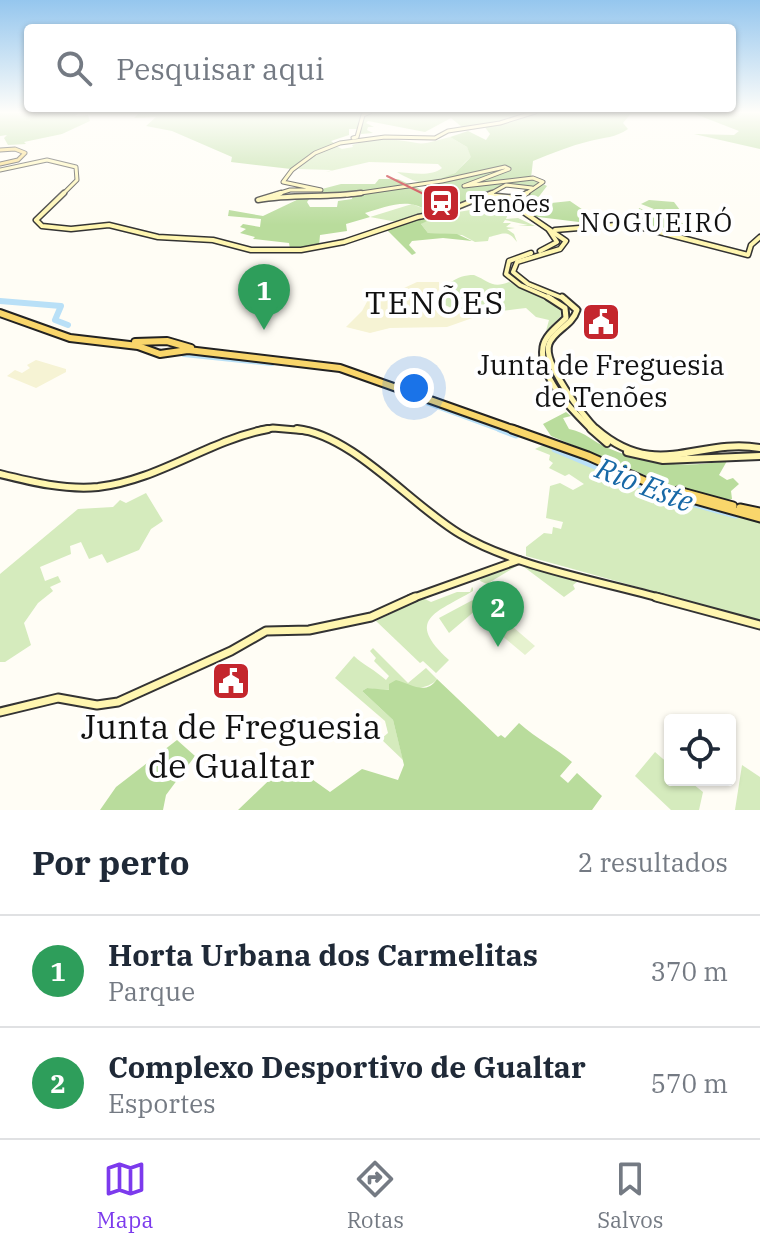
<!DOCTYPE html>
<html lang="pt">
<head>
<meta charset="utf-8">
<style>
  body { margin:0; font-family:"IBM Plex Serif",serif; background:#f2f2f3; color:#1f2937 }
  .controls { position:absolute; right:24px; bottom:24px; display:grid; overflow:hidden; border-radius:8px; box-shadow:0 2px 6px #0004 }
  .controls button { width:72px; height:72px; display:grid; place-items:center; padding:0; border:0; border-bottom:2px solid #e0e1e3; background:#fff; color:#1f2937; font:40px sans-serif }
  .you { position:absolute; left:414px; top:388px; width:28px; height:28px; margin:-20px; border:6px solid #fff; border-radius:50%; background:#1a73e8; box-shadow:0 0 0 12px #1a73e833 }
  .badge { display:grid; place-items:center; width:52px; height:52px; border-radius:50%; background:#7c3aed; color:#fff; font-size:26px; font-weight:700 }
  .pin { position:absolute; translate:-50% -66px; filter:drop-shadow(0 2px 4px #0008) }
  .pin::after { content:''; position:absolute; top:42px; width:28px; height:24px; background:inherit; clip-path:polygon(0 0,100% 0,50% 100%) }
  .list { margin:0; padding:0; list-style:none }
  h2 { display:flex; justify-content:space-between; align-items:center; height:104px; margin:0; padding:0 32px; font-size:34px }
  h2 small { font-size:26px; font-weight:400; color:#747a83 }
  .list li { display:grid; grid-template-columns:52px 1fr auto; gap:24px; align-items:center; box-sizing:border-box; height:112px; padding:0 32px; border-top:2px solid #e0e1e3 }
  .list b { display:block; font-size:30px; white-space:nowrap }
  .list p { margin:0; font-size:26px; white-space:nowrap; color:#747a83 }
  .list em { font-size:26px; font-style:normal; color:#747a83 }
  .icon { flex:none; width:44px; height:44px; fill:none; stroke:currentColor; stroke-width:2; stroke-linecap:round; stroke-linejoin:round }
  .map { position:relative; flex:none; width:760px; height:810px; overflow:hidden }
  .search { position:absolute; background:#fff; box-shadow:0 2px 6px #0004; left:24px; right:24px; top:24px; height:88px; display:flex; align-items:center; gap:20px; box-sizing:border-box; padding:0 28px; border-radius:8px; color:#747a83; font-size:30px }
  .sheet { height:328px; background:#fff }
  nav { display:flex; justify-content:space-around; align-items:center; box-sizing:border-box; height:112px; border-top:2px solid #e0e1e3; background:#fff; font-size:22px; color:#747a83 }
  nav a { display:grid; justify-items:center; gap:4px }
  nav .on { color:#7c3aed }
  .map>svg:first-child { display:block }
</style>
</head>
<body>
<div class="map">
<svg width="760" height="810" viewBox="0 0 760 810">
  <rect width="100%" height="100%" fill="#fffdf5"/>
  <g fill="#f6f3d4">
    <polygon points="417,282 439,282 439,290 422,308 478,316 447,327 390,328 370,333 346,327 362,311 369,298 376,301"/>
    <polygon points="36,360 66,369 66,372 36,388 7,376 15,370 22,373 30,368 27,365"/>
  </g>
  <g fill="#d5ebbd">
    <path d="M450 137 467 147 472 157C464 161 460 170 453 174 430 188 417 184 397 172 411 173 432 177 442 168L438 164 369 162 326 172 332 170 298 169 316 154 334 145 342 149 353 147 352 145 359 143 357 141C379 138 397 139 417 143 425 145 441 139 450 137Z"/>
    <path d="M412 204 427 210 420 213H452L488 207 508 214 506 219 518 218 535 226H518L528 225 505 220 503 223H511L506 227 515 228 507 229 514 234 517 242C507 229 503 234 489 237L488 241 475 242 462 235 428 233 421 224 425 221 397 222 370 217Z"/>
    <path d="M474 275C489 281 492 289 509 282L560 307 561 316 546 331 549 320 536 317 526 308C498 311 459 319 436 299 446 285 455 275 474 275Z"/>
    <polygon points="541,446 550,446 760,522 760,621 526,556 526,547 544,533 552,534 553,527 561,529 563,522 546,518 550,486 560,483 573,490 584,484 569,474 565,476 549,468 553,463 549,460 550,455 535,449"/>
    <polygon points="146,493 163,521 151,529 139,550 107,563 102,554 89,559 81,542 70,546 71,554 40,567 45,581 58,576 61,582 50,587 53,591 38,603 24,623 31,645 5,662 0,662 0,574 78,509 113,507 120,500 126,503"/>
    <polygon points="519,562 577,582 573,585 575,589 564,597 520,564 487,584 480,581 482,576"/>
    <polygon points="499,586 503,587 449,633 439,618"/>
    <path d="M472 587 473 588V591C436 613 404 619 449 660L436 673 423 661 420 663 376 621 423 598 431 602 457 592H470Z"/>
    <path d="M373 648 408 683 426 668 437 679C428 693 384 691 367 688L362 691 393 720 403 760 381 739 388 733 385 721 335 678 354 656C362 664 375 670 386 680L389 676 374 661 376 658 370 651Z"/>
    <polygon points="655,752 670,765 670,780 688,780 703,792 699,810 671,810 635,776"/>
    <polygon points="742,765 760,777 760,810 735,810"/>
  </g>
  <g fill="#b9dc9c">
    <polygon points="0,112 80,112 75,116 88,115 90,121 62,134 24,142 26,144 8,145 4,138 7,135 0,136"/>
    <path d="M140 112H519L516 114 522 116 533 112H632L623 123 628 129C615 138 605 137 590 141 570 146 552 153 533 161L531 178 547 186 537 199 542 204 570 201 589 214 579 222 530 216C521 208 523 199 525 187 489 179 472 207 440 212 434 213 427 212 420 213L426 210C407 197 385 207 365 213L370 217 346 224 347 231 320 235 319 246 290 249 289 243 253 239 255 237 240 233 246 229 240 227 243 224 260 227 261 219 228 216 229 210 263 216 303 197 310 198 307 202 310 207H337L338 201 352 199 353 194 341 192 322 194 319 193 322 189 341 184H375L379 179H398L424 191 434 187 430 185 432 182 455 173 471 157 467 147 450 137 468 131 486 140 490 134 484 126 462 127 451 118 425 132 368 121 366 123 374 127H368L367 130 373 133 361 134 358 129H349V135L331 141 335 144 313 153 291 169 231 162 232 157 172 131 146 126 156 117 134 118Z"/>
    <polygon points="690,112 760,112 760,149 694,134 734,135 739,131"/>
    <polygon points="649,200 674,202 680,210 687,210 684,213 687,215 678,211 662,217 667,221 690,224 676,225 684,233 671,232 637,220 639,208 647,211 654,209 641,204"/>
    <polygon points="418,217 427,221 421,224 428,233 457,234 472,241 443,238 412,241 409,245 416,253 412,255 386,229"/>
    <path d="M566 412 571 416 563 418 569 429C586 432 593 442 608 448 647 465 685 468 727 461L719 475 727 480 733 478 739 484 731 491 732 499 724 500 664 483 551 436 543 424Z"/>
    <path d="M437 679 498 737 501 735 505 738 519 723C537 739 556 748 572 762L560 776 568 783 577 773 602 796 592 810H238L288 762 330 792 362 769 398 780 404 765 393 720 362 691 367 688 389 690V684L396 680C411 684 426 696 437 679Z"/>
    <polygon points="177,740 195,756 166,795 163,810 100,810 116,787"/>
  </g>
  <polygon fill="#e6f2cf" points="486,604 535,646 525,655 475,613"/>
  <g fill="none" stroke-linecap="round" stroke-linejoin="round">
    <g stroke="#b9e0f7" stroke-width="6">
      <polyline points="0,301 61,306 55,320 68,325"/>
      <polyline points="184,354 272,363"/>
      <polyline points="407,395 505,431"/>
    </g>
    <g stroke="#b9e0f7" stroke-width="7">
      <polyline points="500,429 516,435"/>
      <polyline points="555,449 669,497 736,515"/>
    </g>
    <defs>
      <g id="secondary-far4">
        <polyline points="353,138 357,137 363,115 370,112"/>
        <polyline points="0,170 47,160 76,167 77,180 62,195"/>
        <polyline points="274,195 290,190 321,190 283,182 292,170 315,153 340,143 385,137 435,138 448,131 500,123 535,112"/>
        <polyline points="347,195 442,181 505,167 509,169 464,186 533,178 543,182 524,195"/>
        <polyline points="488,195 506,185 532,188"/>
      </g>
      <g id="secondary-far3">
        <polyline points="64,193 36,220 42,226 71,229 109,225 158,237 213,240 251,250 301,250 344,242 418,217 445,212 492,193"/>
        <path d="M281 193 258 200C292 194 326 198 361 193"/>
        <polyline points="486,195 519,198 527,193"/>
        <polyline points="521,198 525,213 566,241 560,249 517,262 513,272 528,284 565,299"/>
        <polyline points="555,230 628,224 748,255 751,245 760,237"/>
        <polyline points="540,251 557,242 549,230"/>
        <polyline points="531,253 509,261 506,274 520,285 552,299"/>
      </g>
      <g id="secondary-far2">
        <path d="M548 297 565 308 566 318C558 326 545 335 543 347 538 378 574 412 593 431"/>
        <path d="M562 297 577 310C572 326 554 330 549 344 542 363 584 417 598 431"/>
        <polyline points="257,431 273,428 308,431"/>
      </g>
      <g id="secondary-far1">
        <path d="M297 429C353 435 411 505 460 534 515 567 601 581 664 599"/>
        <polyline points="591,429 607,443"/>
        <path d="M596 429C657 482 698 437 760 448"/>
        <polyline points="627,452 663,460 760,456"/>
        <path d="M0 474C32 482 65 490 98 487 159 480 209 440 268 429"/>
        <polyline points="410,599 519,560"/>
      </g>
      <g id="secondary">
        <polyline points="656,597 760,625"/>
        <polyline points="0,712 58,698 97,705 118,702 231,651 266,631 309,630 371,617 415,597"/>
      </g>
      <polyline id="primary-far2" points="0,150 15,149 25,153 18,160 0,164"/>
      <g id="primary-far1">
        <polyline points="0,313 70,338 138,346 160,354 188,350 340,368 518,431"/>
        <polyline points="135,342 167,341 191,348"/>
      </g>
      <g id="primary">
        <polyline points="512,429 588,456 674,494 760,518"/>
        <polyline points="678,491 733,506"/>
        <polyline points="740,508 760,512"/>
      </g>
    </defs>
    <use href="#secondary-far4" stroke="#333" stroke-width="5"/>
    <use href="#secondary-far3" stroke="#333" stroke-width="7"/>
    <use href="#secondary-far2" stroke="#333" stroke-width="9"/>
    <use href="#secondary-far1" stroke="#333" stroke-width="10"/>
    <use href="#secondary" stroke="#333" stroke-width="11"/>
    <use href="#primary-far2" stroke="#222" stroke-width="5"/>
    <use href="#primary-far1" stroke="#222" stroke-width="10"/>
    <use href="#primary" stroke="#222" stroke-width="11"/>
    <use href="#secondary-far4" stroke="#fff6b0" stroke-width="3"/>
    <use href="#secondary-far3" stroke="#fff6b0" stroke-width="4"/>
    <use href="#secondary-far2" stroke="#fff6b0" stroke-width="5"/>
    <use href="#secondary-far1" stroke="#fff6b0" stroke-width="6"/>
    <use href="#secondary" stroke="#fff6b0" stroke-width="7"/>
    <use href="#primary-far2" stroke="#f9d66b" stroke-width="3"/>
    <use href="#primary-far1" stroke="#f9d66b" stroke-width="6"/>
    <use href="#primary" stroke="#f9d66b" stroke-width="7"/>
    <polyline stroke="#c4262e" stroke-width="2" points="387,176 440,202"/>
  </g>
  <linearGradient id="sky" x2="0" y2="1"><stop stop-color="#95c6ee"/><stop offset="0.5" stop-color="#fffefa"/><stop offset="1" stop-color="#fffefa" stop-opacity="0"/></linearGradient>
  <rect width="760" height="225" fill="url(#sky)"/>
  <defs>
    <symbol id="station-square" viewBox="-11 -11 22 22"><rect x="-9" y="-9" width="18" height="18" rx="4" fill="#c4262e" stroke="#fff"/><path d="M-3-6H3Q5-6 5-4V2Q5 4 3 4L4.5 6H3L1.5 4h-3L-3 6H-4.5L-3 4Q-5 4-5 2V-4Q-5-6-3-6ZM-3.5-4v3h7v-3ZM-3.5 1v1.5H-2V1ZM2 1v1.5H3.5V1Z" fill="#fff"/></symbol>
    <symbol id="civic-square" viewBox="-11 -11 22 22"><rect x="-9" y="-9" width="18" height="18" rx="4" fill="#c4262e" stroke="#fff"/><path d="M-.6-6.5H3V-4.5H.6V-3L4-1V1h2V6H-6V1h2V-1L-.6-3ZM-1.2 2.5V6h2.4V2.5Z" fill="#fff"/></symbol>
  </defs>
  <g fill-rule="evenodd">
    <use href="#station-square" x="419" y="181" width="44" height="44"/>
    <use href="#civic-square" x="579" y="300" width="44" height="44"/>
    <use href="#civic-square" x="209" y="659" width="44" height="44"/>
  </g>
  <g text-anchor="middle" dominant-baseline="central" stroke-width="8" stroke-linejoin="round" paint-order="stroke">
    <g font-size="24" fill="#111" stroke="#fff" text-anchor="start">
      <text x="469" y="203">Tenões</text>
    </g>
    <g font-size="26" letter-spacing="2" fill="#111" stroke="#fff">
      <text x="657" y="222">NOGUEIRÓ</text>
    </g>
    <g font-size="28" fill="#111" stroke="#fff">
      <text x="601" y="364">Junta de Freguesia<tspan x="601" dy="32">de Tenões</tspan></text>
    </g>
    <g font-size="30" font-style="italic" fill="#1768a6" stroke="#fff">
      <text transform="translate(645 484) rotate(21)">Rio Este</text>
    </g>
    <g font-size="32" letter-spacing="2" fill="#111" stroke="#fff">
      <text x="435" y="302">TENÕES</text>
    </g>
    <g font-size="34" fill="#111" stroke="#fff">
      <text x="231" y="726">Junta de Freguesia<tspan x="231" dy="39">de Gualtar</tspan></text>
    </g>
  </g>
</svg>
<div class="controls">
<button><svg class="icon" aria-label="locate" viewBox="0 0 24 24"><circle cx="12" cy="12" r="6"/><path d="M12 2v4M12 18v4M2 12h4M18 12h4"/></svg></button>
</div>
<div class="you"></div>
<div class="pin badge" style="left:264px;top:330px;background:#2e9e5b">1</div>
<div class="pin badge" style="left:498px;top:647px;background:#2e9e5b">2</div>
<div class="search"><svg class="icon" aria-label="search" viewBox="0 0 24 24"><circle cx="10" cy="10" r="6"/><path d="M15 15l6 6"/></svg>Pesquisar aqui</div>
</div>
<section class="sheet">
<h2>Por perto<small>2 resultados</small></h2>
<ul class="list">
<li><span class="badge" style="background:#2e9e5b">1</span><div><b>Horta Urbana dos Carmelitas</b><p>Parque</p></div><em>370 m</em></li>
<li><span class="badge" style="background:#2e9e5b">2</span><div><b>Complexo Desportivo de Gualtar</b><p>Esportes</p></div><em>570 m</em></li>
</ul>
</section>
<nav>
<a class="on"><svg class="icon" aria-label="map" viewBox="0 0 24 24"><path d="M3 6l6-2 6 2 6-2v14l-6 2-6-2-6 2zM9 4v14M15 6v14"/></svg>Mapa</a>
<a><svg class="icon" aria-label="directions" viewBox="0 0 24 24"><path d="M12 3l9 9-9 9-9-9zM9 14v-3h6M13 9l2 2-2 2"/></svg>Rotas</a>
<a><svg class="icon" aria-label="saved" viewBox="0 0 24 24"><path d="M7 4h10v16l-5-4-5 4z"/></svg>Salvos</a>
</nav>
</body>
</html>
